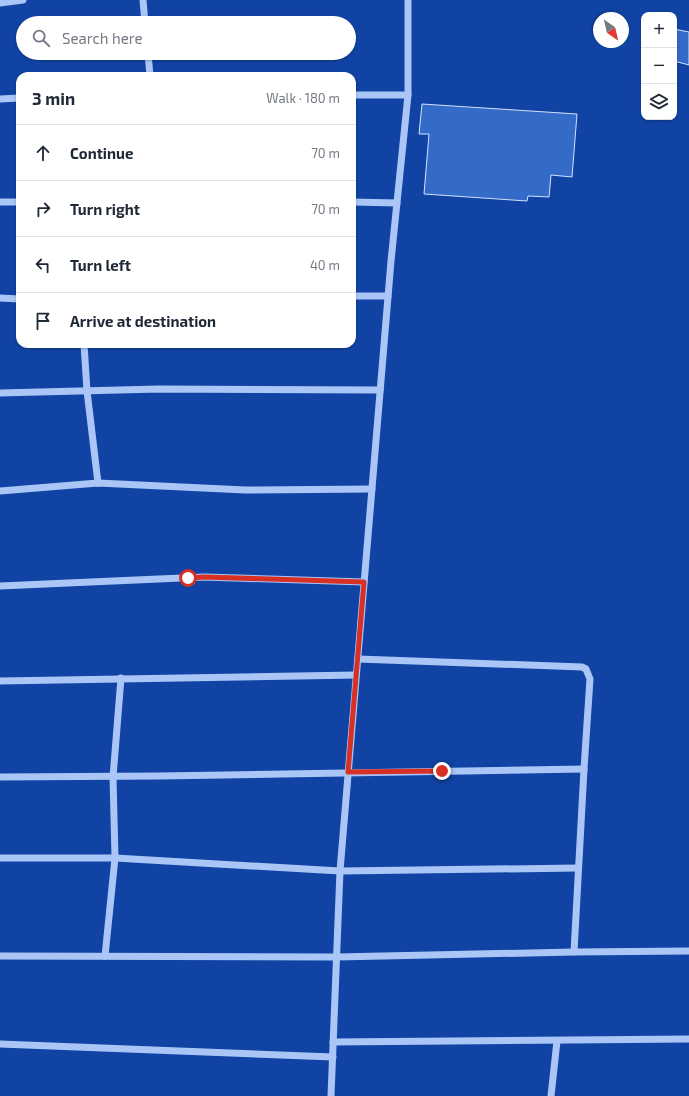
<!DOCTYPE html>
<html lang="en">
<head>
<meta charset="utf-8">
<style>
  body { margin:0; font-family:"Exo 2",sans-serif; background:#f6f6f7; color:#1f2937 }
  .controls { position:absolute; right:12px; top:12px; display:grid; overflow:hidden; border-radius:8px; box-shadow:0 1px 3px #0004 }
  .controls button { width:36px; height:36px; display:grid; place-items:center; padding:0; border:0; border-bottom:1px solid #e0e1e3; background:#fff; color:#1f2937; font:20px sans-serif }
  .compass { position:absolute; left:593px; top:12px; width:36px; height:36px; border-radius:50%; background:#fff; box-shadow:0 1px 3px #0004; rotate:146deg }
  .stop { position:absolute; width:12px; height:12px; margin:-9px; border:3px solid #d93025; border-radius:50%; background:#fff }
  .stop.end { background:#d93025; border-color:#fff; box-shadow:0 1px 4px #0008 }
  .list { margin:0; padding:0; list-style:none }
  h2 { display:flex; justify-content:space-between; align-items:center; height:52px; margin:0; padding:0 16px; font-size:17px }
  h2 small { font-size:13px; font-weight:400; color:#747a83 }
  .list li { display:grid; grid-template-columns:26px 1fr auto; gap:12px; align-items:center; box-sizing:border-box; height:56px; padding:0 16px; border-top:1px solid #e0e1e3 }
  .list b { display:block; font-size:15px; white-space:nowrap }
  .list em { font-size:13px; font-style:normal; color:#747a83 }
  .icon { flex:none; width:22px; height:22px; fill:none; stroke:currentColor; stroke-width:2; stroke-linecap:round; stroke-linejoin:round }
  .map { position:relative; flex:none; width:689px; height:1096px; overflow:hidden }
  .search { position:absolute; background:#fff; box-shadow:0 1px 3px #0004; left:16px; top:16px; width:340px; height:44px; display:flex; align-items:center; gap:10px; box-sizing:border-box; padding:0 14px; border-radius:22px; color:#747a83; font-size:15px }
  .panel { position:absolute; background:#fff; box-shadow:0 1px 3px #0004; left:16px; top:72px; width:340px; height:276px; border-radius:12px }
  .map>svg:first-child { display:block }
</style>
</head>
<body>
<div class="map">
<svg width="689" height="1096" viewBox="0 0 689 1096">
  <rect width="100%" height="100%" fill="#1043a3"/>
  <g fill="#346ac8" stroke="#d4e3fe">
    <polygon points="674,29 689,32 689,65 674,61"/>
    <polygon points="422,104 577,114 572,177 551,175 549,197 528,196 527,201 424,194 429,134 419,134"/>
  </g>
  <g fill="none" stroke-linecap="round" stroke-linejoin="round">
    <g stroke="#aac6f6" stroke-width="7">
      <polyline points="143,0 145,23"/>
      <polyline points="0,3 23,0"/>
      <polyline points="148,53 150,76"/>
      <polyline points="352,95 408,95"/>
      <polyline points="0,99 20,98"/>
      <polyline points="0,202 20,202"/>
      <polyline points="352,202 397,203"/>
      <polyline points="352,296 388,296"/>
      <polyline points="0,298 20,299"/>
      <polyline points="84,344 87,391 98,483"/>
      <polyline points="0,393 159,389 380,390"/>
      <polyline points="0,491 98,483 245,490 372,489"/>
      <polyline points="0,586 204,577 364,582"/>
      <polyline points="358,659 582,667 586,669 590,679 584,769 574,952 689,951"/>
      <polyline points="0,681 356,675"/>
      <polyline points="0,777 159,776 584,769"/>
      <polyline points="0,858 115,858 340,871 578,868"/>
      <polyline points="0,956 337,957 574,952"/>
      <polyline points="105,956 115,858 113,777 121,678"/>
      <polyline points="333,1042 689,1039"/>
      <polyline points="0,1044 333,1057"/>
      <polyline points="331,1096 340,871 391,261 408,95 408,0"/>
      <polyline points="551,1096 557,1041"/>
    </g>
  </g>
  <g fill="none" stroke-linecap="round" stroke-linejoin="round">
    <polyline stroke="#d93025" stroke-width="5" points="188,578 204,577 364,582 348,772 442,771"/>
  </g>
</svg>
<div class="controls">
<button>+</button>
<button>−</button>
<button><svg class="icon" aria-label="layers" viewBox="0 0 24 24"><path d="M12 4l9 5-9 5-9-5zM3 14l9 5 9-5"/></svg></button>
</div>
<svg class="compass" viewBox="-18 -18 36 36"><path d="M0-13l5 13h-10z" fill="#e53935"/><path d="M0 13l5-13h-10z" fill="#747a83"/></svg>
<div class="stop" style="left:188px;top:578px"></div>
<div class="stop end" style="left:442px;top:771px"></div>
<div class="search"><svg class="icon" aria-label="search" viewBox="0 0 24 24"><circle cx="10" cy="10" r="6"/><path d="M15 15l6 6"/></svg>Search here</div>
<section class="panel">
<h2>3 min<small>Walk · 180 m</small></h2>
<ul class="list">
<li><svg class="icon" aria-label="ahead" viewBox="0 0 24 24"><path d="M12 20V5M6 11l6-6 6 6"/></svg><div><b>Continue</b></div><em>70 m</em></li>
<li><svg class="icon" aria-label="right" viewBox="0 0 24 24"><path d="M7 20v-9h11M14 6l5 5-5 5"/></svg><div><b>Turn right</b></div><em>70 m</em></li>
<li><svg class="icon" aria-label="left" viewBox="0 0 24 24"><path d="M17 20v-9H6M10 6l-5 5 5 5"/></svg><div><b>Turn left</b></div><em>40 m</em></li>
<li><svg class="icon" aria-label="arrive" viewBox="0 0 24 24"><path d="M6 21V4h12l-3 4 3 4H6"/></svg><div><b>Arrive at destination</b></div></li>
</ul>
</section>
</div>
</body>
</html>
